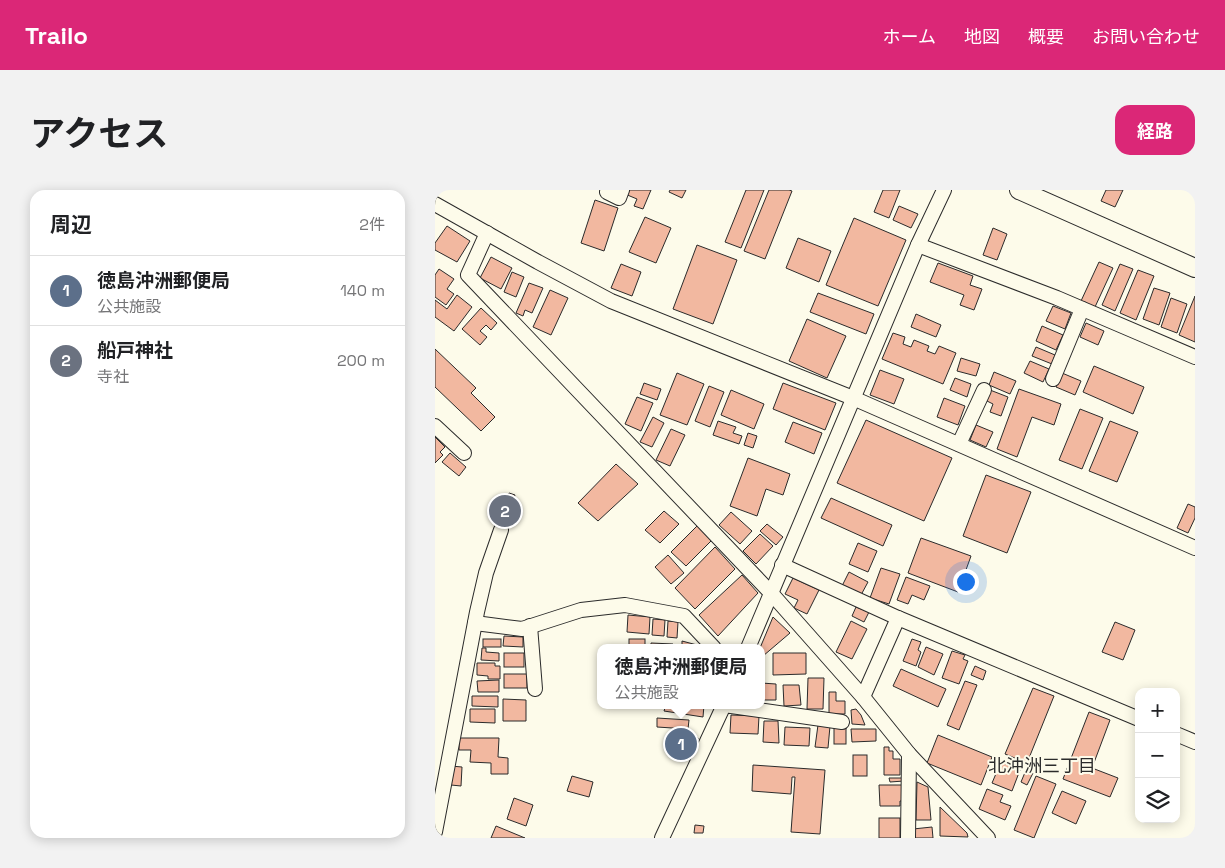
<!DOCTYPE html>
<html lang="ja">
<head>
<meta charset="utf-8">
<style>
  body { margin:0; font-family:"Space Grotesk","Noto Sans JP",sans-serif; background:#f2f2f2; color:#202124 }
  .controls { position:absolute; right:15px; bottom:15px; display:grid; overflow:hidden; border-radius:10px; box-shadow:0 2px 12px #0003 }
  .controls button { width:45px; height:45px; display:grid; place-items:center; padding:0; border:0; border-bottom:1px solid #e0e0e0; background:#fff; color:#202124; font:25px sans-serif }
  .you { position:absolute; left:530px; top:391px; width:18px; height:18px; margin:-12px; border:4px solid #fff; border-radius:50%; background:#1a73e8; box-shadow:0 0 0 8px #1a73e833 }
  .badge { display:grid; place-items:center; width:32px; height:32px; border-radius:50%; background:#db2777; color:#fff; font-size:16px; font-weight:700 }
  .pin { position:absolute; translate:-50% -50%; border:2px solid #fff; box-shadow:0 1px 5px #0006 }
  .popup { position:absolute; left:162px; top:454px; width:168px; height:65px; box-sizing:border-box; display:grid; place-content:center; border-radius:10px; background:#fff; filter:drop-shadow(0 1px 4px #0005); font-size:16px; white-space:nowrap; color:#757577 }
  .popup b { font-size:19px; color:#202124 }
  .popup::after { content:''; position:absolute; left:50%; top:100%; margin-left:-10px; border:10px solid transparent; border-top-color:#fff }
  .list { margin:0; padding:0; list-style:none }
  h2 { display:flex; justify-content:space-between; align-items:center; height:65px; margin:0; padding:0 20px; font-size:21px }
  h2 small { font-size:16px; font-weight:400; color:#757577 }
  .list li { display:grid; grid-template-columns:32px 1fr auto; gap:15px; align-items:center; box-sizing:border-box; height:70px; padding:0 20px; border-top:1px solid #e0e0e0 }
  .list b { display:block; font-size:19px; white-space:nowrap }
  .list p { margin:0; font-size:16px; white-space:nowrap; color:#757577 }
  .list em { font-size:16px; font-style:normal; color:#757577 }
  .icon { flex:none; width:28px; height:28px; fill:none; stroke:currentColor; stroke-width:2; stroke-linecap:round; stroke-linejoin:round }
  .map { position:relative; flex:none; width:760px; height:648px; overflow:hidden; border-radius:15px }
  header { display:flex; align-items:center; gap:30px; box-sizing:border-box; height:70px; padding:0 25px; background:#db2777; color:#fff }
  header strong { font-size:24px }
  nav { display:flex; gap:28px; margin-inline-start:auto; font-size:18px }
  .intro { display:flex; align-items:center; justify-content:space-between; box-sizing:border-box; height:120px; padding:0 30px }
  h1 { margin:0; font-size:35px }
  .button { padding:12px 22px; border-radius:15px; background:#db2777; color:#fff; font-size:18px; font-weight:700 }
  main { display:flex; gap:30px; padding:0 30px }
  aside { flex:1; background:#fff; border-radius:15px; box-shadow:0 2px 12px #0003 }
  .map>svg:first-child { display:block }
</style>
</head>
<body>
<header>
<strong>Trailo</strong>
<nav><a>ホーム</a><a>地図</a><a>概要</a><a>お問い合わせ</a></nav>
</header>
<div class="intro"><h1>アクセス</h1><a class="button">経路</a></div>
<main>
<aside>
<h2>周辺<small>2件</small></h2>
<ul class="list">
<li><span class="badge" style="background:#5c6f8a">1</span><div><b>徳島沖洲郵便局</b><p>公共施設</p></div><em>140 m</em></li>
<li><span class="badge" style="background:#6b7280">2</span><div><b>船戸神社</b><p>寺社</p></div><em>200 m</em></li>
</ul>
</aside>
<div class="map">
<svg width="760" height="648" viewBox="0 0 760 648">
  <rect width="100%" height="100%" fill="#fdfbea"/>
  <g fill="#f2b8a0" stroke="#2b2b2b">
    <polygon points="192,0 216,0 208,19 199,16 202,9 190,4"/>
    <polygon points="235,0 251,0 247,8 234,2"/>
    <polygon points="311,0 329,0 306,58 290,52"/>
    <polygon points="334,0 354,0 357,1 330,69 309,61"/>
    <polygon points="448,0 465,0 454,28 439,22"/>
    <polygon points="671,0 688,0 680,17 666,11"/>
    <polygon points="160,10 183,18 169,61 146,53"/>
    <polygon points="464,16 483,24 476,38 458,30"/>
    <polygon points="210,27 236,38 221,73 194,62"/>
    <polygon points="419,28 471,50 443,116 391,95"/>
    <polygon points="12,36 35,51 22,72 0,60 0,53"/>
    <polygon points="558,38 572,44 562,70 548,65"/>
    <polygon points="363,48 396,61 384,92 351,78"/>
    <polygon points="262,55 302,70 278,134 238,119"/>
    <polygon points="56,67 77,78 66,99 45,88"/>
    <polygon points="664,72 678,78 660,117 646,111"/>
    <polygon points="503,73 538,86 535,95 547,99 539,120 525,115 529,105 495,92"/>
    <polygon points="186,74 206,82 197,106 176,98"/>
    <polygon points="685,74 698,79 680,121 667,115"/>
    <polygon points="4,79 19,89 12,99 19,104 11,115 0,107 0,85"/>
    <polygon points="703,80 719,86 701,130 685,123"/>
    <polygon points="77,82 89,87 81,107 69,102"/>
    <polygon points="94,93 108,98 97,123 90,120 88,126 81,123"/>
    <polygon points="719,98 735,103 724,135 708,129"/>
    <polygon points="115,100 133,108 116,145 98,137"/>
    <polygon points="383,103 439,124 431,144 375,122"/>
    <polygon points="22,105 37,117 19,141 0,127 0,110 12,119"/>
    <polygon points="760,106 760,152 744,145"/>
    <polygon points="736,108 752,114 742,143 726,137"/>
    <polygon points="618,116 636,123 630,139 611,131"/>
    <polygon points="46,118 62,133 56,140 51,135 45,141 52,147 45,155 27,139"/>
    <polygon points="481,124 506,135 501,147 476,137"/>
    <polygon points="372,129 411,146 392,188 354,171"/>
    <polygon points="651,133 669,141 663,155 645,147"/>
    <polygon points="607,136 628,145 621,160 601,151"/>
    <polygon points="458,143 470,147 468,154 476,157 479,150 494,156 492,161 500,164 504,156 521,163 508,194 447,169"/>
    <polygon points="601,157 620,165 617,174 597,166"/>
    <polygon points="0,159 41,198 36,203 60,227 46,241 0,197"/>
    <polygon points="526,168 545,174 541,186 522,181"/>
    <polygon points="595,171 614,179 608,192 589,183"/>
    <polygon points="659,176 709,197 698,224 648,202"/>
    <polygon points="445,180 469,189 459,214 435,205"/>
    <polygon points="559,182 581,191 575,204 554,195"/>
    <polygon points="242,183 269,194 252,235 225,225"/>
    <polygon points="627,183 646,191 640,205 621,197"/>
    <polygon points="520,188 536,194 532,207 515,200"/>
    <polygon points="209,193 226,199 222,210 205,204"/>
    <polygon points="348,193 401,213 390,240 338,219"/>
    <polygon points="274,196 289,202 275,237 260,231"/>
    <polygon points="584,199 626,214 619,235 597,227 582,267 562,259"/>
    <polygon points="296,200 329,214 319,239 286,225"/>
    <polygon points="555,200 573,207 566,226 555,222 558,214 550,210"/>
    <polygon points="202,207 218,213 206,241 190,234"/>
    <polygon points="509,208 530,216 523,235 502,227"/>
    <polygon points="645,219 668,228 647,279 624,270"/>
    <polygon points="218,227 229,233 217,257 205,252"/>
    <polygon points="431,230 517,268 489,331 402,293"/>
    <polygon points="283,231 301,237 298,243 307,246 304,254 278,245"/>
    <polygon points="675,231 703,242 682,292 654,281"/>
    <polygon points="358,232 387,243 379,264 350,252"/>
    <polygon points="541,235 558,242 551,257 535,250"/>
    <polygon points="236,239 250,245 235,276 221,270"/>
    <polygon points="313,243 322,246 318,258 309,255"/>
    <polygon points="0,247 10,257 5,262 8,265 0,273"/>
    <polygon points="15,263 31,277 24,286 7,272"/>
    <polygon points="313,268 355,284 348,305 331,299 322,326 295,316"/>
    <polygon points="181,274 203,294 163,331 143,313"/>
    <polygon points="551,285 596,302 572,363 528,346"/>
    <polygon points="74,303 80,305 77,315 83,317 77,333 57,325 63,309 71,312"/>
    <polygon points="396,308 457,335 448,356 386,328"/>
    <polygon points="753,314 760,317 760,328 753,343 742,338"/>
    <polygon points="229,321 244,334 225,353 210,340"/>
    <polygon points="296,322 317,341 305,354 284,335"/>
    <polygon points="332,334 348,347 341,355 325,341"/>
    <polygon points="262,336 277,350 251,376 236,362"/>
    <polygon points="325,344 338,356 321,374 308,361"/>
    <polygon points="486,348 536,366 523,402 473,383"/>
    <polygon points="423,353 442,361 433,382 414,374"/>
    <polygon points="280,357 300,379 260,419 240,398"/>
    <polygon points="233,365 249,383 236,394 220,377"/>
    <polygon points="446,378 465,384 454,414 435,408"/>
    <polygon points="414,382 433,392 426,405 407,396"/>
    <polygon points="307,385 323,403 283,446 264,425"/>
    <polygon points="471,387 495,396 489,410 477,405 473,414 462,410"/>
    <polygon points="358,388 384,400 372,424 359,418 363,410 350,404"/>
    <polygon points="421,417 434,422 429,432 417,426"/>
    <polygon points="193,425 215,427 214,444 192,442"/>
    <polygon points="338,427 355,443 328,466 326,466 326,458 325,458"/>
    <polygon points="218,429 230,430 229,446 217,445"/>
    <polygon points="233,431 243,432 242,448 232,447"/>
    <polygon points="416,431 432,439 417,469 401,462"/>
    <polygon points="680,432 700,440 688,470 667,462"/>
    <polygon points="69,446 88,447 88,457 68,456"/>
    <rect x="48" y="449" width="18" height="8"/>
    <rect x="194" y="449" width="16" height="9"/>
    <polygon points="477,449 486,452 483,460 486,462 481,476 468,471"/>
    <polygon points="247,451 262,455 264,458 247,458"/>
    <polygon points="216,453 238,454 238,458 216,458"/>
    <polygon points="491,457 508,464 499,485 483,477"/>
    <polygon points="47,458 51,458 51,462 64,463 64,471 46,470"/>
    <polygon points="517,461 530,465 528,469 533,471 524,494 507,488"/>
    <rect x="69" y="463" width="20" height="14"/>
    <polygon points="338,463 371,463 371,484 338,485"/>
    <polygon points="42,473 60,473 60,476 65,476 65,489 53,489 53,486 42,485"/>
    <polygon points="540,476 551,481 548,490 536,485"/>
    <polygon points="466,479 511,499 503,517 458,496"/>
    <rect x="69" y="484" width="23" height="14"/>
    <polygon points="373,488 389,488 388,519 372,519"/>
    <polygon points="64,490 64,502 43,502 42,491"/>
    <polygon points="530,491 542,495 524,540 512,535"/>
    <polygon points="326,493 341,494 341,510 326,510"/>
    <polygon points="348,495 364,495 366,515 349,516"/>
    <polygon points="598,498 619,506 592,573 570,564"/>
    <polygon points="394,502 401,502 401,511 410,511 410,524 394,524"/>
    <polygon points="37,506 63,506 63,517 37,516"/>
    <polygon points="68,509 91,510 91,531 68,531"/>
    <polygon points="231,515 269,515 268,527 229,521"/>
    <polygon points="35,519 60,519 60,533 35,532"/>
    <polygon points="421,519 426,525 430,535 417,534 416,520"/>
    <polygon points="654,522 675,530 657,578 683,588 675,607 628,589"/>
    <polygon points="296,525 324,526 323,544 295,543"/>
    <polygon points="222,528 254,530 253,539 222,537"/>
    <polygon points="329,531 343,531 344,553 328,552"/>
    <polygon points="383,535 395,536 393,558 380,557"/>
    <rect x="399" y="536" width="12" height="18"/>
    <polygon points="350,537 375,538 374,556 349,555"/>
    <polygon points="416,539 441,539 441,551 417,552"/>
    <polygon points="234,542 263,548 256,567 230,558"/>
    <polygon points="503,545 557,567 546,595 492,573"/>
    <polygon points="24,548 64,548 63,567 73,568 73,584 56,584 56,573 35,572 36,560 24,560"/>
    <polygon points="449,557 454,557 454,561 458,561 458,569 465,569 465,585 449,585"/>
    <rect x="418" y="565" width="14" height="21"/>
    <polygon points="566,572 585,580 577,601 557,593"/>
    <polygon points="318,575 390,580 385,644 356,642 360,587 357,587 356,604 317,601"/>
    <polygon points="16,576 27,577 26,596 16,595"/>
    <polygon points="591,580 598,583 592,595 586,592"/>
    <polygon points="137,586 158,592 154,607 132,601"/>
    <polygon points="601,586 621,594 599,648 579,640"/>
    <polygon points="454,588 468,588 469,591 455,592"/>
    <polygon points="482,592 493,597 496,630 481,630"/>
    <polygon points="444,595 467,595 468,611 465,611 465,616 445,616"/>
    <polygon points="552,599 568,605 565,612 576,616 570,630 544,619"/>
    <polygon points="627,601 651,611 641,634 617,623"/>
    <polygon points="79,608 98,615 91,636 72,629"/>
    <polygon points="505,617 532,643 533,647 505,646"/>
    <rect x="444" y="628" width="21" height="20"/>
    <polygon points="260,635 269,636 268,643 259,643"/>
    <polygon points="61,636 90,648 56,648"/>
    <polygon points="497,637 498,648 479,648 478,639"/>
  </g>
  <g fill="none" stroke-linecap="round" stroke-linejoin="round">
    <defs>
      <g id="minor">
        <polyline points="172,2 184,8 187,0"/>
        <polyline points="0,14 103,72 176,111 418,208 760,358"/>
        <polyline points="52,43 33,85 336,403 428,507 474,564 553,648"/>
        <polyline points="483,55 622,108 760,167"/>
        <polyline points="618,189 647,119"/>
        <polyline points="0,236 29,263"/>
        <polyline points="524,254 549,200"/>
        <polyline points="347,375 463,428 704,529"/>
        <polyline points="40,433 87,439 146,420 190,415 249,426 279,458"/>
        <polyline points="95,436 100,499"/>
        <polyline points="313,458 483,55 509,0"/>
        <polyline points="428,507 463,428"/>
        <polyline points="741,544 760,552"/>
        <polyline points="0,642 42,422 51,383 66,340"/>
        <polyline points="227,648 289,515 407,532"/>
        <polyline points="473,648 474,564"/>
      </g>
      <polyline id="tertiary" points="584,0 760,78"/>
    </defs>
    <use href="#minor" stroke="#2b2b2b" stroke-width="16"/>
    <use href="#tertiary" stroke="#2b2b2b" stroke-width="20"/>
    <use href="#minor" stroke="#fdfbea" stroke-width="14"/>
    <use href="#tertiary" stroke="#fdfbea" stroke-width="18"/>
  </g>
  <g text-anchor="middle" dominant-baseline="central" stroke-width="4" stroke-linejoin="round" paint-order="stroke">
    <g font-size="18" fill="#2b2b2b" stroke="#fdfbea">
      <text x="607" y="575">北沖洲三丁目</text>
    </g>
  </g>
</svg>
<div class="controls">
<button>+</button>
<button>−</button>
<button><svg class="icon" aria-label="layers" viewBox="0 0 24 24"><path d="M12 4l9 5-9 5-9-5zM3 14l9 5 9-5"/></svg></button>
</div>
<div class="you"></div>
<div class="pin badge" style="left:246px;top:554px;background:#5c6f8a">1</div>
<div class="popup"><b>徳島沖洲郵便局</b>公共施設</div>
<div class="pin badge" style="left:70px;top:321px;background:#6b7280">2</div>
</div>
</main>
</body>
</html>
